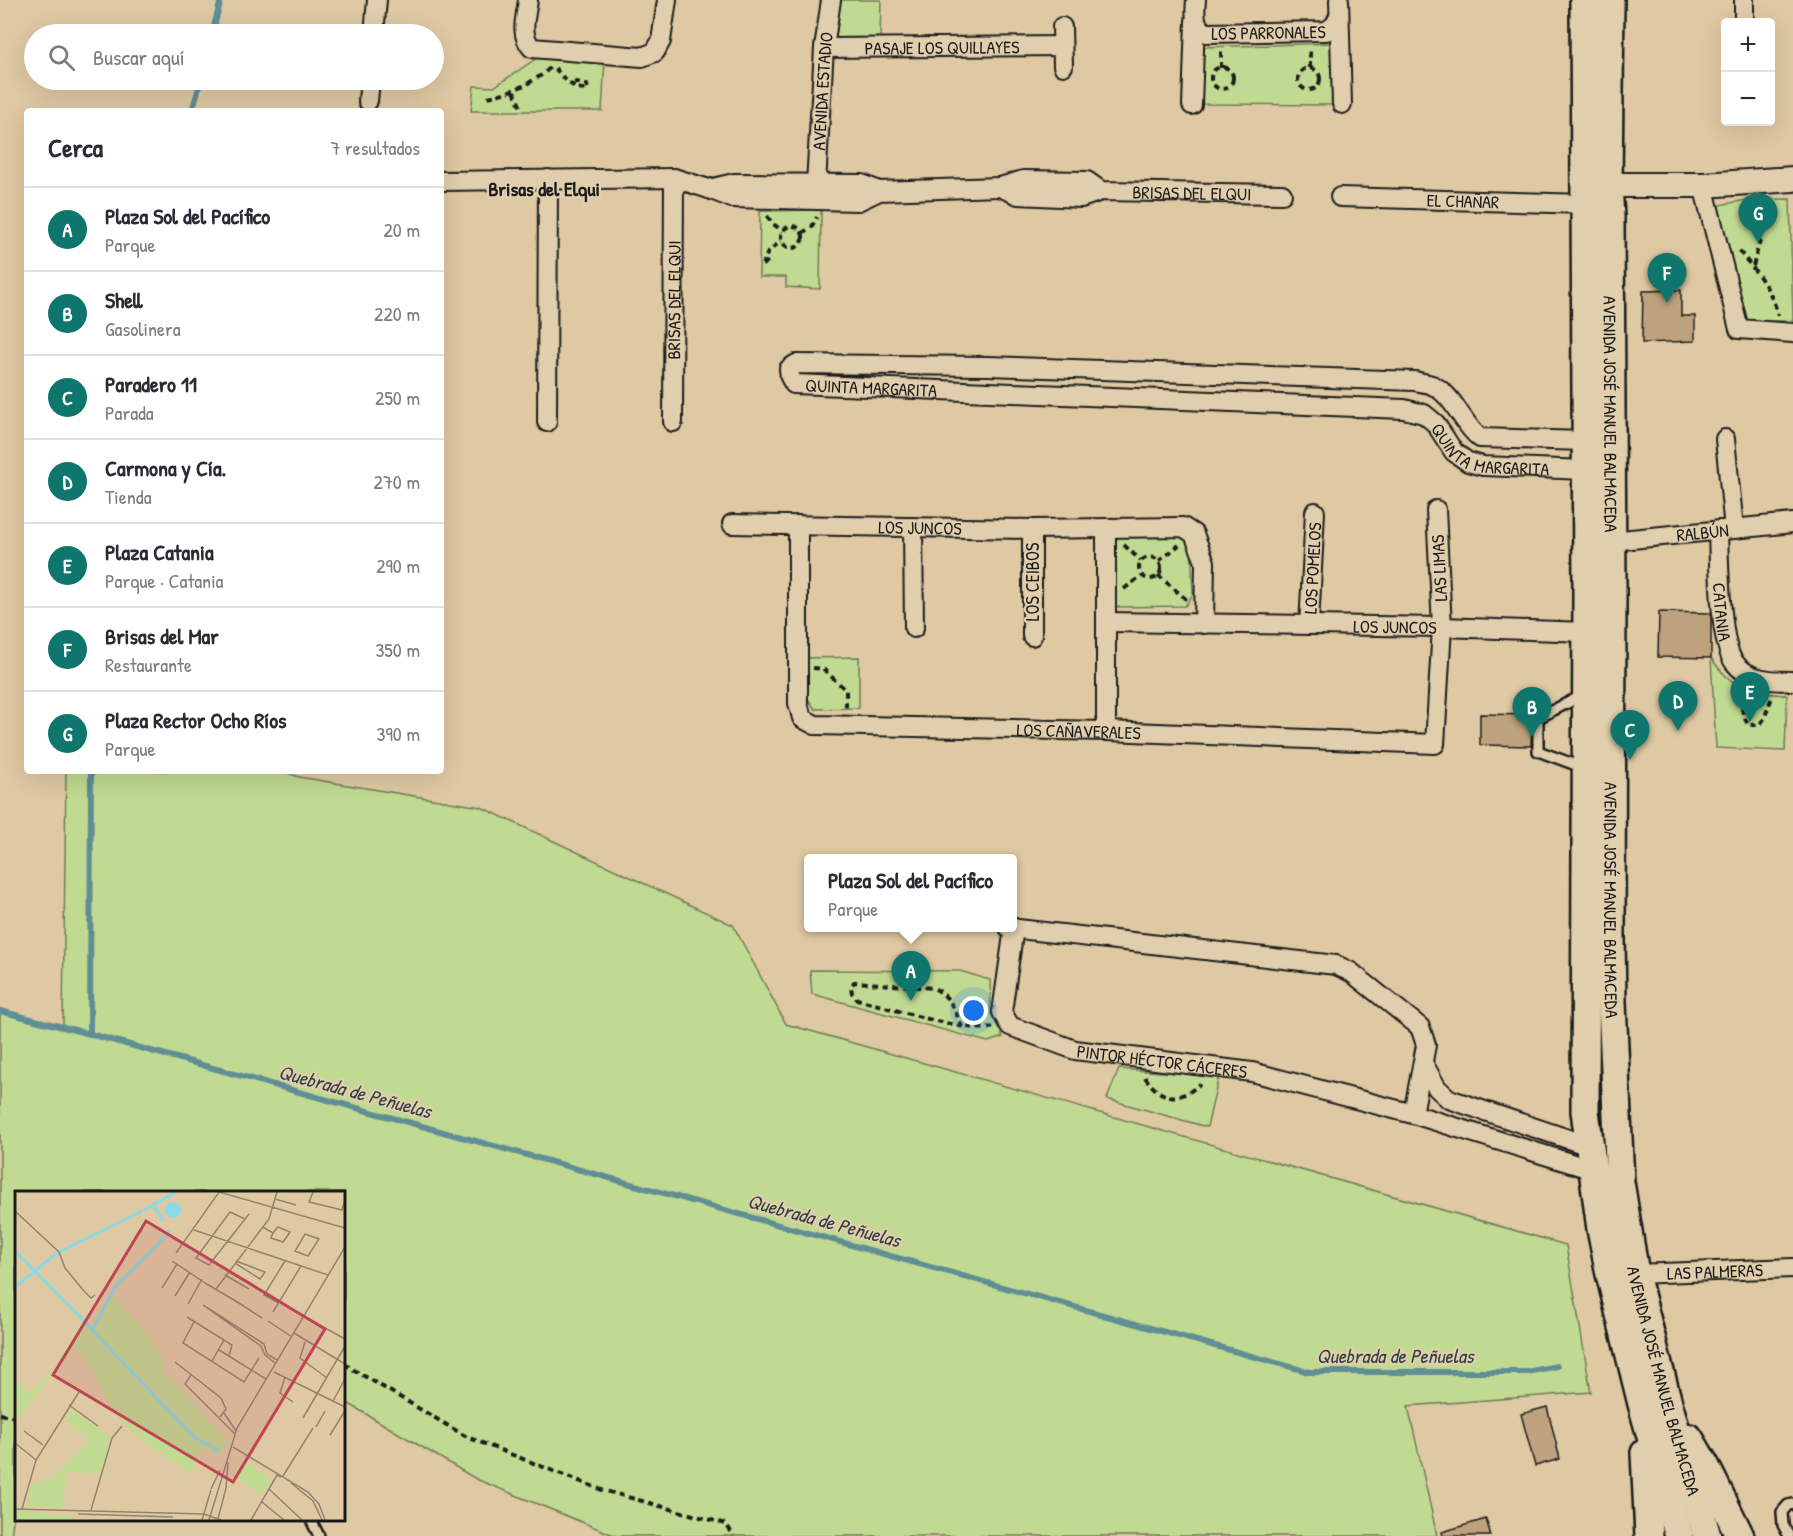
<!DOCTYPE html>
<html lang="es">
<head>
<meta charset="utf-8">
<style>
  body { margin:0; font-family:"Patrick Hand",sans-serif; background:#f7f7f7; color:#2b2b33 }
  .controls { position:absolute; right:18px; top:18px; display:grid; overflow:hidden; border-radius:6px; box-shadow:0 6px 24px #0002 }
  .controls button { width:54px; height:54px; display:grid; place-items:center; padding:0; border:0; border-bottom:2px solid #e1e1e2; background:#fff; color:#2b2b33; font:30px sans-serif }
  .you { position:absolute; left:974px; top:1011px; width:21px; height:21px; margin:-15px; border:4px solid #fff; border-radius:50%; background:#1a73e8; box-shadow:0 0 0 9px #1a73e833 }
  .badge { display:grid; place-items:center; width:39px; height:39px; border-radius:50%; background:#0f766e; color:#fff; font-size:20px; font-weight:700 }
  .pin { position:absolute; translate:-50% -50px; filter:drop-shadow(0 2px 3px #0008) }
  .pin::after { content:''; position:absolute; top:32px; width:21px; height:18px; background:inherit; clip-path:polygon(0 0,100% 0,50% 100%) }
  .popup { position:absolute; left:804px; top:854px; width:213px; height:78px; box-sizing:border-box; display:grid; place-content:center; border-radius:6px; background:#fff; filter:drop-shadow(0 2px 4px #0005); font-size:20px; white-space:nowrap; color:#7c7c81 }
  .popup b { font-size:22px; color:#2b2b33 }
  .popup::after { content:''; position:absolute; left:50%; top:100%; margin-left:-12px; border:12px solid transparent; border-top-color:#fff }
  .list { margin:0; padding:0; list-style:none }
  h2 { display:flex; justify-content:space-between; align-items:center; height:78px; margin:0; padding:0 24px; font-size:26px }
  h2 small { font-size:20px; font-weight:400; color:#7c7c81 }
  .list li { display:grid; grid-template-columns:39px 1fr auto; gap:18px; align-items:center; box-sizing:border-box; height:84px; padding:0 24px; border-top:2px solid #e1e1e2 }
  .list b { display:block; font-size:22px; white-space:nowrap }
  .list p { margin:0; font-size:20px; white-space:nowrap; color:#7c7c81 }
  .list em { font-size:20px; font-style:normal; color:#7c7c81 }
  .icon { flex:none; width:33px; height:33px; fill:none; stroke:currentColor; stroke-width:2; stroke-linecap:round; stroke-linejoin:round }
  .map { position:relative; flex:none; width:1793px; height:1536px; overflow:hidden }
  .search { position:absolute; background:#fff; box-shadow:0 6px 24px #0002; left:24px; top:24px; width:420px; height:66px; display:flex; align-items:center; gap:15px; box-sizing:border-box; padding:0 21px; border-radius:33px; color:#7c7c81; font-size:22px }
  .panel { position:absolute; background:#fff; box-shadow:0 6px 24px #0002; left:24px; top:108px; width:420px; height:666px; border-radius:6px }
  .map>svg:first-child { display:block }
</style>
</head>
<body>
<div class="map">
<svg width="1793" height="1536" viewBox="0 0 1793 1536">
  <rect width="100%" height="100%" fill="#dfc9a3"/>
  <filter id="ink" filterUnits="userSpaceOnUse"><feTurbulence type="fractalNoise" baseFrequency=".0167" numOctaves="2"/><feDisplacementMap in="SourceGraphic" scale="12" xChannelSelector="R" yChannelSelector="G"/><feConvolveMatrix kernelMatrix="1 2 1 2 8 2 1 2 1" color-interpolation-filters="sRGB"/></filter>
  <g filter="url(#ink)">
    <g fill="#c1da91" stroke="#6e7b56" stroke-width="1.5">
      <polygon points="841,0 881,0 880,38 835,42"/>
      <polygon points="1336,43 1336,105 1200,104 1202,47"/>
      <polygon points="540,56 605,60 602,111 471,111 474,86 494,87"/>
      <polygon points="1790,199 1793,321 1743,321 1714,206 1746,200"/>
      <polygon points="821,210 820,289 786,287 786,277 759,277 760,211"/>
      <polygon points="1119,534 1181,535 1191,543 1193,594 1185,606 1116,607 1109,595 1111,541"/>
      <polygon points="859,657 859,708 815,709 808,699 807,658"/>
      <path d="M1711 658C1733 690 1750 693 1787 695L1785 751 1716 748Z"/>
      <polygon points="66,771 282,771 299,777 481,807 733,925 786,1024 1566,1245 1591,1392 1408,1406 1437,1536 616,1536 476,1479 344,1401 344,1192 16,1192 16,1500 11,1536 0,1536 0,1011 63,1026"/>
      <polygon points="810,970 960,971 990,980 991,1014 1003,1037 988,1042 812,994"/>
      <polygon points="1119,1069 1219,1076 1207,1127 1107,1099"/>
    </g>
    <g fill="none" stroke-linecap="round" stroke-linejoin="round">
      <g stroke="#5e8e95" stroke-width="6">
        <polyline points="212,34 221,0"/>
        <polyline points="192,111 201,80"/>
        <polyline points="91,771 90,1034 1309,1372 1527,1372 1557,1366"/>
        <polyline points="0,1011 90,1034"/>
      </g>
    </g>
    <g fill="#bea27d" stroke="#1c1c1c" stroke-width="1.5">
      <polygon points="1681,290 1681,316 1695,316 1695,341 1642,343 1643,291"/>
      <polygon points="1659,612 1711,613 1711,658 1658,657"/>
      <polygon points="1480,714 1532,715 1531,746 1480,745"/>
      <polygon points="1547,1407 1560,1459 1535,1466 1521,1414"/>
      <polygon points="1486,1519 1491,1536 1443,1536 1442,1532"/>
    </g>
    <g fill="none" stroke-linecap="round" stroke-linejoin="round">
      <defs>
        <g id="lane">
          <polyline points="1583,695 1538,718 1538,751 1584,768"/>
          <polyline points="311,1520 319,1536"/>
          <polyline points="1789,1536 1783,1525 1782,1512 1788,1505 1793,1504"/>
        </g>
        <g id="street">
          <path d="M528 0C526 17 519 34 532 48L642 57 655 52 661 41 667 0"/>
          <path id="s1" d="M1196 0C1195 13 1193 26 1207 33L1326 31 1334 26 1339 16"/>
          <polyline points="1339,0 1342,104"/>
          <polyline points="1744,0 1744,22"/>
          <polyline points="1062,27 1063,66"/>
          <polyline points="374,34 377,0"/>
          <path id="s2" d="M824 48 1062 46"/>
          <polyline points="368,101 370,80"/>
          <polyline points="1192,105 1195,21"/>
          <polyline points="441,181 674,178 709,189"/>
          <path id="s3" d="M816 184 824 48 831 0"/>
          <polyline points="1703,185 1739,329 1793,333"/>
          <polyline points="879,191 862,184 734,183 709,189 732,198 858,201 879,191 1000,187"/>
          <path id="s4" d="M1101 191 1087 181 1023 180 1000 187 1018 195 1081 198 1101 191 1282 194"/>
          <path id="s5" d="M1340 197 1586 204"/>
          <polyline points="547,422 548,179"/>
          <path id="s6" d="M673 422 674 178"/>
          <polyline points="1725,439 1734,529"/>
          <path id="s7" d="M1585 441 1480 438C1462 424 1455 397 1434 386 1429 383 1421 383 1415 381L988 366 796 364 789 369 790 377 794 384 1404 409 1424 414 1435 423 1454 452 1468 462 1483 466 1586 470"/>
          <path id="s8" d="M732 524 1032 529 1183 527 1194 534 1205 562 1204 624"/>
          <path id="s9" d="M798 525V703L802 718 815 725 1106 731 1435 744 1442 627 1436 510"/>
          <polyline points="913,527 914,628"/>
          <path id="s10" d="M1718 530C1719 558 1719 643 1734 662 1748 681 1772 681 1793 681"/>
          <path id="s11" d="M1611 541 1793 523"/>
          <path id="s12" d="M1107 622 1442 627 1586 632"/>
          <path id="s13" d="M1309 625 1315 512"/>
          <polyline points="1032,636 1032,529"/>
          <polyline points="1106,731 1106,528"/>
          <polyline points="1009,928 1336,965 1351,972 1420,1027 1426,1045 1413,1114"/>
          <path id="s14" d="M1014 928 1002 1012 1010 1026 1075 1050 1252 1072 1413 1114 1593 1170"/>
          <polyline points="1423,1063 1437,1088 1449,1099 1589,1146"/>
          <path id="s15" d="M1635 1274 1793 1268"/>
        </g>
        <polyline id="secondary" points="1593,175 1608,185 1703,185 1793,179"/>
        <g id="primary">
          <polyline points="1584,0 1587,591 1585,1111 1601,1229 1610,1274 1642,1404 1679,1536"/>
          <path id="s16" d="M1610 0 1608 185 1610 217 1612 592 1611 937 1612 1002 1620 1182 1635 1274 1642 1302 1668 1403 1707 1536"/>
          <polyline points="1689,1438 1705,1465 1740,1536"/>
          <polyline points="1645,1453 1649,1536"/>
        </g>
      </defs>
      <use href="#lane" stroke="#1c1c1c" stroke-width="14"/>
      <use href="#street" stroke="#1c1c1c" stroke-width="22"/>
      <use href="#secondary" stroke="#1c1c1c" stroke-width="28"/>
      <use href="#primary" stroke="#1c1c1c" stroke-width="32"/>
      <g stroke="#1c1c1c" stroke-width="4" stroke-dasharray="6 4.5" stroke-linecap="butt">
        <circle cx="1222" cy="78" r="11"/>
        <path d="M555 68C563 78 574 91 588 89L587 85 577 82 569 83"/>
        <polyline points="1221,68 1221,50"/>
        <polyline points="1310,68 1310,48"/>
        <circle cx="1309" cy="79" r="11"/>
        <polyline points="514,91 521,108"/>
        <path d="M488 97C511 92 533 84 551 67"/>
        <polyline points="767,216 773,224 783,231"/>
        <circle cx="792" cy="237" r="11"/>
        <polyline points="802,233 812,227 817,217"/>
        <path d="M1739 251C1756 272 1772 289 1778 316"/>
        <polyline points="764,265 766,262 768,264 765,266 763,263 768,252 781,241"/>
        <polyline points="1753,266 1771,201"/>
        <polyline points="1124,545 1141,561"/>
        <circle cx="1150" cy="568" r="11"/>
        <polyline points="1159,561 1179,545"/>
        <polyline points="1158,575 1187,600"/>
        <polyline points="1124,589 1141,576"/>
        <polyline points="813,668 823,669 846,690 846,708"/>
        <polyline points="1739,687 1743,714 1748,725 1759,725 1764,719 1772,697"/>
        <path d="M962 1027C955 1011 950 995 933 988L854 982 851 987 852 993 857 999C884 1006 971 1035 993 1027"/>
        <path d="M1145 1077C1160 1100 1179 1103 1200 1084"/>
        <polyline points="344,1364 467,1437 602,1490 726,1524 734,1536"/>
        <polyline points="0,1414 15,1417 16,1410"/>
      </g>
      <use href="#lane" stroke="#e0ceac" stroke-width="9"/>
      <use href="#street" stroke="#e0ceac" stroke-width="18"/>
      <use href="#secondary" stroke="#e0ceac" stroke-width="24"/>
      <use href="#primary" stroke="#e0ceac" stroke-width="27"/>
    </g>
  </g>
  <g text-anchor="middle" dominant-baseline="central" stroke-width="4.5" stroke-linejoin="round" paint-order="stroke">
    <g font-size="18" fill="#1c1c1c" stroke="#e0ceac">
      <text stroke="none"><textPath href="#s1" startOffset="99">LOS PARRONALES</textPath></text>
      <text stroke="none"><textPath href="#s2" startOffset="118">PASAJE LOS QUILLAYES</textPath></text>
      <text stroke="none"><textPath href="#s3" startOffset="93">AVENIDA ESTADIO</textPath></text>
      <text stroke="none"><textPath href="#s4" startOffset="300">BRISAS DEL ELQUI</textPath></text>
      <text stroke="none"><textPath href="#s5" startOffset="123">EL CHAÑAR</textPath></text>
      <text stroke="none"><textPath href="#s6" startOffset="122">BRISAS DEL ELQUI</textPath></text>
      <text stroke="none"><textPath href="#s7" startOffset="916">QUINTA MARGARITA</textPath></text>
      <text stroke="none"><textPath href="#s16" startOffset="414">AVENIDA JOSÉ MANUEL BALMACEDA</textPath></text>
      <text stroke="none"><textPath href="#s7" startOffset="1552">QUINTA MARGARITA</textPath></text>
      <text stroke="none"><textPath href="#s8" startOffset="188">LOS JUNCOS</textPath></text>
      <text stroke="none"><textPath href="#s11" startOffset="92">RALBÚN</textPath></text>
      <text transform="translate(1439 568) rotate(-93)">LAS LIMAS</text>
      <text stroke="none"><textPath href="#s13" startOffset="57">LOS POMELOS</textPath></text>
      <text transform="translate(1032 582) rotate(-90)">LOS CEIBOS</text>
      <text stroke="none"><textPath href="#s10" startOffset="82">CATANIA</textPath></text>
      <text stroke="none"><textPath href="#s12" startOffset="288">LOS JUNCOS</textPath></text>
      <text stroke="none"><textPath href="#s9" startOffset="472">LOS CAÑAVERALES</textPath></text>
      <text stroke="none"><textPath href="#s16" startOffset="900">AVENIDA JOSÉ MANUEL BALMACEDA</textPath></text>
      <text stroke="none"><textPath href="#s14" startOffset="258">PINTOR HÉCTOR CÁCERES</textPath></text>
      <text stroke="none"><textPath href="#s15" startOffset="80">LAS PALMERAS</textPath></text>
      <text stroke="none"><textPath href="#s16" startOffset="1386">AVENIDA JOSÉ MANUEL BALMACEDA</textPath></text>
    </g>
    <g font-size="20" font-weight="bold" fill="#1c1c1c" stroke="#e0ceac">
      <text x="544" y="188">Brisas del Elqui</text>
    </g>
    <g font-size="20" font-style="italic" fill="#324244" stroke="#e0ceac">
      <text transform="translate(355 1091) rotate(15)">Quebrada de Peñuelas</text>
      <text transform="translate(824 1220) rotate(15)">Quebrada de Peñuelas</text>
      <text x="1395" y="1355">Quebrada de Peñuelas</text>
    </g>
  </g>
  <g transform="translate(15 1191)">
    <rect width="330" height="330" fill="#dfc9a3"/>
    <path d="M96 103 130 140 148 167V180L212 249 206 265 187 256 177 284 123 246 106 229 61 154 0 231V189L14 202 38 179 68 130 75 136ZM55 218 95 245 84 283 52 280 48 316 11 315 17 292 35 288 75 249 51 230ZM231 271 257 290 246 305 220 286ZM0 319 58 326V329H0Z" fill="#c1da91"/>
    <path d="M150 19a8 8 0 1 1 16 0a8 8 0 1 1-16 0Z" fill="#8adae6"/>
    <path fill="none" stroke="#8adae6" stroke-width="3" d="M136 16H140L148 30M129 19 161 1M153 39 154 42 101 95 77 139 179 246 204 260M0 60 77 138M0 96 42 62 127 20"/>
    <path fill="none" stroke="#91846d" stroke-width="1.5" d="M298 1 294 11 327 19 330 9M260 8 281 14M0 20 44 61 50 77 69 100 76 107 80 104M230 28 215 21 181 67 194 74 234 23M248 36 258 42 256 47 268 51 275 41 263 36 258 42M179 39 313 84M290 43 304 48 293 65 280 60ZM161 62 204 1 330 37M157 70 190 92M220 72 245 88 250 81 221 70M210 84 234 98M147 97 162 73M201 98 254 28 262 1M207 102 190 92 219 109M160 105 175 81M264 112 249 104 270 70M173 113 187 88M188 114 246 155 250 164 260 172M188 114 249 153 252 163 262 169M229 115 219 109 247 127M258 121 286 75M172 126 217 154 214 165M292 127 330 148M253 130 277 146M179 131 168 152 229 191 244 167M279 142 330 173M290 151 285 167 312 187M204 159 251 188M197 170 209 149M160 171 206 207 211 218 205 226M259 181 330 216M176 184 170 193 220 243M270 186 265 202 278 211M318 210 330 188M54 214 83 235M209 222 221 240M288 227 330 155M301 236 310 220M9 240 28 254M315 244 330 220M0 252 21 269M218 256 293 301 304 313 310 329M268 285 298 237M276 292 298 310 307 329M211 297 213 271M196 298 205 279M254 298 287 329M247 311 269 329M0 318 189 323 206 329M7 318 21 269 64 201M76 319 97 247 107 235M63 323 158 326M203 328 211 297M187 329 196 299M194 329 222 237 330 56M236 329 262 284 266 286"/>
    <path fill="#bf4455" fill-opacity="0.15" stroke="#bf4455" stroke-width="3" d="M131 30 310 138 218 291 38 184Z"/>
    <rect width="330" height="330" fill="none" stroke="#1c1c1c" stroke-width="3"/>
  </g>
</svg>
<div class="controls">
<button>+</button>
<button>−</button>
</div>
<div class="you"></div>
<div class="pin badge" style="left:911px;top:1001px">A</div>
<div class="popup"><b>Plaza Sol del Pacífico</b>Parque</div>
<div class="pin badge" style="left:1532px;top:737px">B</div>
<div class="pin badge" style="left:1630px;top:760px">C</div>
<div class="pin badge" style="left:1678px;top:731px">D</div>
<div class="pin badge" style="left:1750px;top:722px">E</div>
<div class="pin badge" style="left:1667px;top:303px">F</div>
<div class="pin badge" style="left:1758px;top:243px">G</div>
<div class="search"><svg class="icon" aria-label="search" viewBox="0 0 24 24"><circle cx="10" cy="10" r="6"/><path d="M15 15l6 6"/></svg>Buscar aquí</div>
<section class="panel">
<h2>Cerca<small>7 resultados</small></h2>
<ul class="list">
<li><span class="badge">A</span><div><b>Plaza Sol del Pacífico</b><p>Parque</p></div><em>20 m</em></li>
<li><span class="badge">B</span><div><b>Shell</b><p>Gasolinera</p></div><em>220 m</em></li>
<li><span class="badge">C</span><div><b>Paradero 11</b><p>Parada</p></div><em>250 m</em></li>
<li><span class="badge">D</span><div><b>Carmona y Cía.</b><p>Tienda</p></div><em>270 m</em></li>
<li><span class="badge">E</span><div><b>Plaza Catania</b><p>Parque · Catania</p></div><em>290 m</em></li>
<li><span class="badge">F</span><div><b>Brisas del Mar</b><p>Restaurante</p></div><em>350 m</em></li>
<li><span class="badge">G</span><div><b>Plaza Rector Ocho Ríos</b><p>Parque</p></div><em>390 m</em></li>
</ul>
</section>
</div>
</body>
</html>
